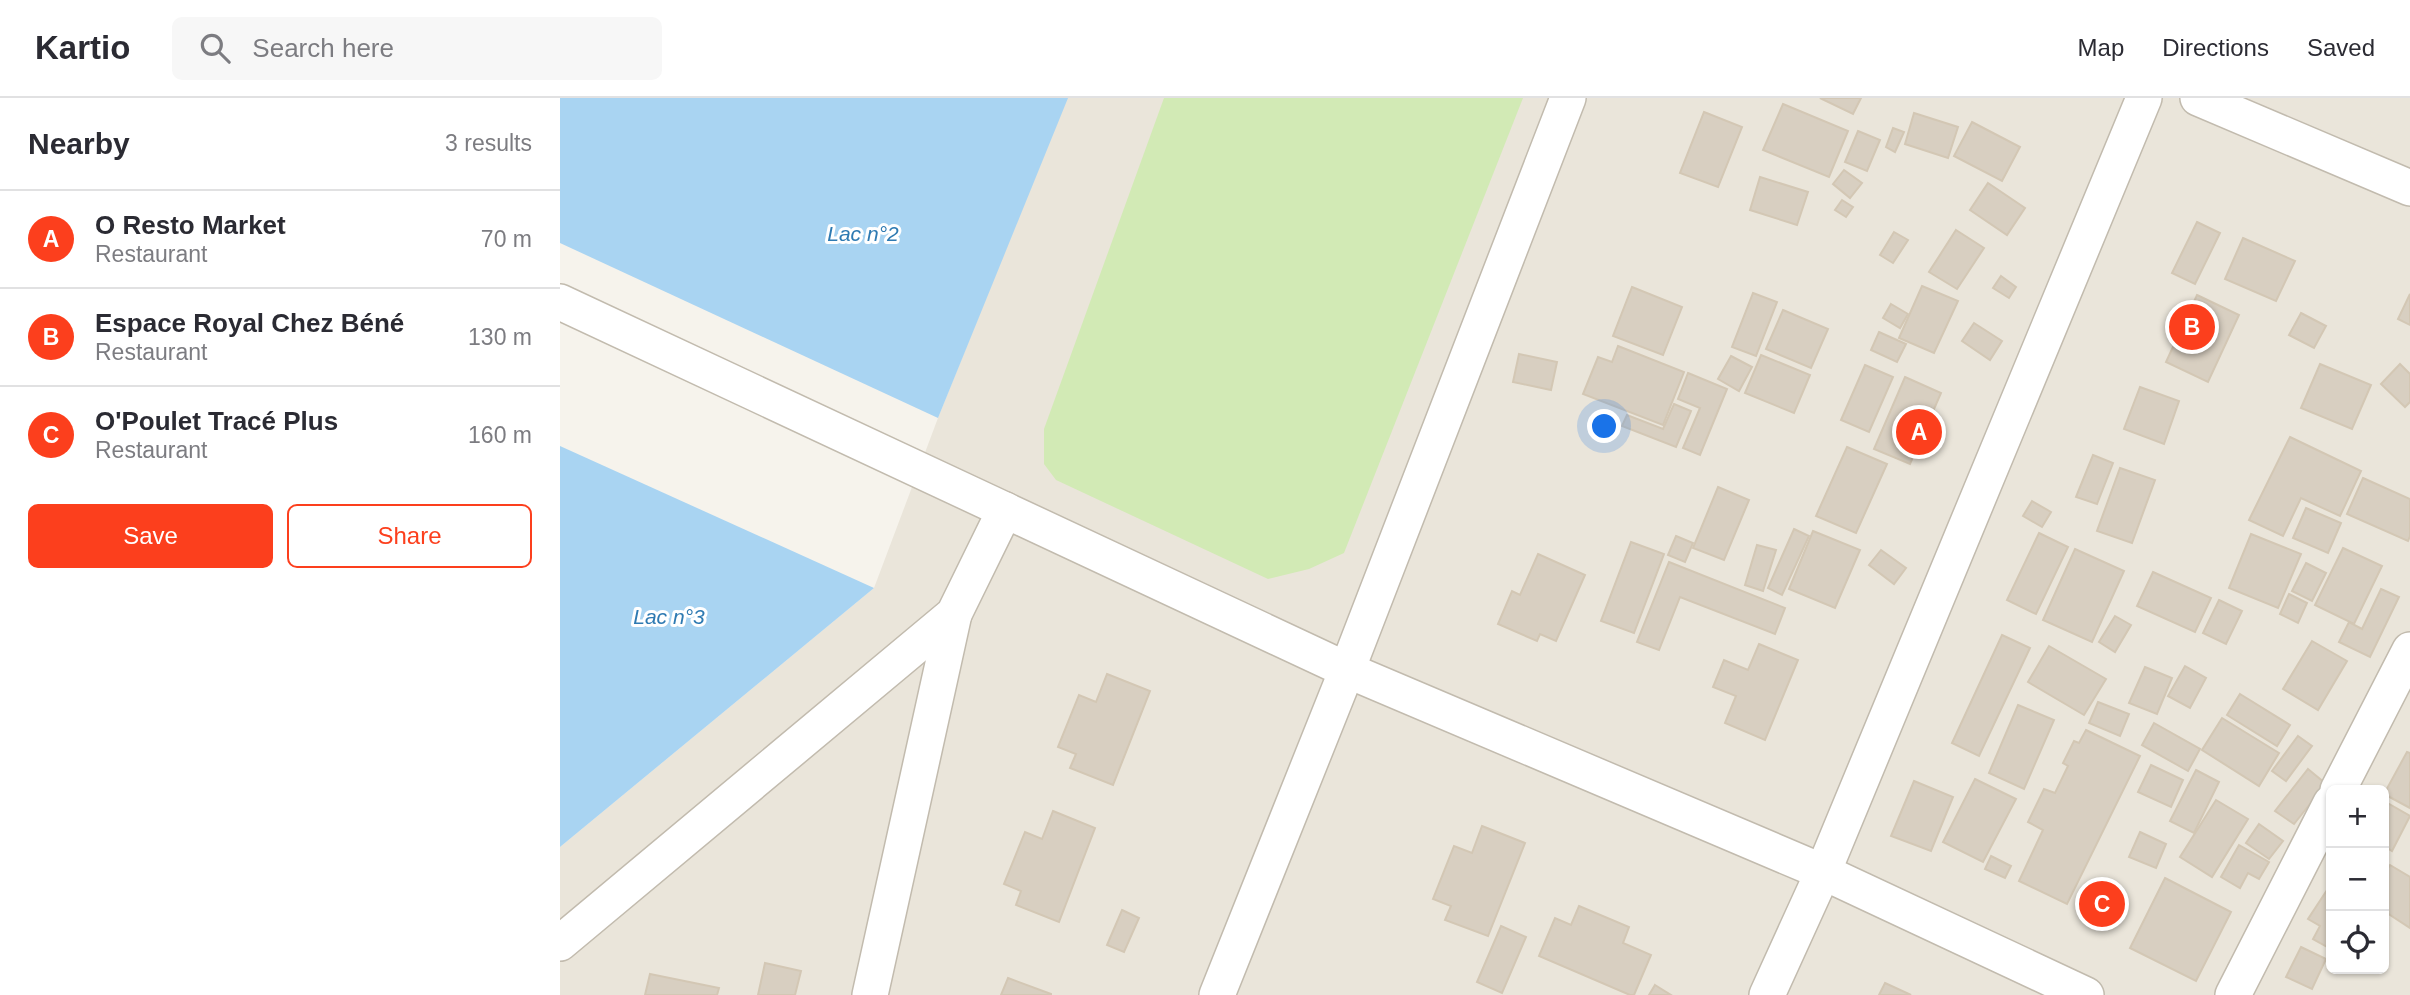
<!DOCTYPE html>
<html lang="en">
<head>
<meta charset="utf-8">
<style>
  body { margin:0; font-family:Helvetica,sans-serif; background:#f7f7f7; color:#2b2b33 }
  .controls { position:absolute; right:21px; bottom:21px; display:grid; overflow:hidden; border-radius:10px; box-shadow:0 2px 5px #0004 }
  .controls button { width:63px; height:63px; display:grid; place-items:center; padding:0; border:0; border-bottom:2px solid #e1e1e2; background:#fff; color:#2b2b33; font:35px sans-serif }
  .you { position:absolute; left:1045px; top:329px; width:24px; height:24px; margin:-18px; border:5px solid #fff; border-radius:50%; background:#1a73e8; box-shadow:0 0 0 10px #1a73e833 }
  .badge { display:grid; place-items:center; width:46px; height:46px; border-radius:50%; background:#fc3f1d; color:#fff; font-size:23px; font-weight:700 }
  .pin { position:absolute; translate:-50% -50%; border:4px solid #fff; box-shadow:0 2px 7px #0006 }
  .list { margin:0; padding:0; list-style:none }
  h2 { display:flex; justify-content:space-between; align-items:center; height:91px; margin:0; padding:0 28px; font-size:30px }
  h2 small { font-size:23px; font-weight:400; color:#7c7c81 }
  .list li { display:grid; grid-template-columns:46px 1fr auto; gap:21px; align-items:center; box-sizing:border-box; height:98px; padding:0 28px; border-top:2px solid #e1e1e2 }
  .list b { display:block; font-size:26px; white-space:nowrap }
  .list p { margin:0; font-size:23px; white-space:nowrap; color:#7c7c81 }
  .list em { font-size:23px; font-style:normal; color:#7c7c81 }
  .actions { display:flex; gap:14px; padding:21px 28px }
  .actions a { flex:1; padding:16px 0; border:2px solid #fc3f1d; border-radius:10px; text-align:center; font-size:24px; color:#fc3f1d }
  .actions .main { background:#fc3f1d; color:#fff }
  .icon { flex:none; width:38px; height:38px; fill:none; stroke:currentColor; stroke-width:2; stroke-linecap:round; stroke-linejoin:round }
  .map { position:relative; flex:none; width:1850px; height:897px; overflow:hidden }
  header { display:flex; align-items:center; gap:42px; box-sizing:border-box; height:98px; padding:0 35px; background:#fff; border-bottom:2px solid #e1e1e2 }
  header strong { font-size:33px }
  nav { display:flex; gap:38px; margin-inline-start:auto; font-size:24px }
  .search { width:490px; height:63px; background:#f7f7f7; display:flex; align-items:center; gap:18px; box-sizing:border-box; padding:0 24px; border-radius:10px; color:#7c7c81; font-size:26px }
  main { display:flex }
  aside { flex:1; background:#fff }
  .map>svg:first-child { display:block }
</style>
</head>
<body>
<header>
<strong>Kartio</strong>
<div class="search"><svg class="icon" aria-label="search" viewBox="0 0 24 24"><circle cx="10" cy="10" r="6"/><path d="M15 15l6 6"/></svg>Search here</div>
<nav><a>Map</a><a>Directions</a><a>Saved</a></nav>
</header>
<main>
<aside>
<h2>Nearby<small>3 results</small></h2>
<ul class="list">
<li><span class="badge">A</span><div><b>O Resto Market</b><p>Restaurant</p></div><em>70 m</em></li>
<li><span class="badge">B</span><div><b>Espace Royal Chez Béné</b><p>Restaurant</p></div><em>130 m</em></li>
<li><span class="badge">C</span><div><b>O'Poulet Tracé Plus</b><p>Restaurant</p></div><em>160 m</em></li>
</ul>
<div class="actions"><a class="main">Save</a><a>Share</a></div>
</aside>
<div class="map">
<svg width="1850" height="897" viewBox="0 0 1850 897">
  <rect width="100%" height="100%" fill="#f6f3ec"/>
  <path fill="#eae5da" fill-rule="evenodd" d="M506 0H1850V897H0V749L314 490 378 320ZM1771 692H1824V871H1771Z"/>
  <polygon fill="#d2eab5" points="604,0 963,0 784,455 749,471 708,481 496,382 484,366 484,331"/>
  <g fill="#a9d4f2">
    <polygon points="0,0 508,0 378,320 0,145"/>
    <polygon points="0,348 314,490 0,749"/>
  </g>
  <g fill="#d8cfc1" stroke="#d3c7b4" stroke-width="2">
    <polygon points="1260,0 1301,0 1293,16"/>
    <polygon points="1223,6 1288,33 1269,79 1203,52"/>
    <polygon points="1144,14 1182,29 1158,89 1120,75"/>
    <polygon points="1354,15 1398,29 1388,60 1345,46"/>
    <polygon points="1412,24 1460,49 1442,83 1394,58"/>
    <polygon points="1333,30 1344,34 1335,54 1326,49"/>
    <polygon points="1298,33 1320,42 1307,73 1285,64"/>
    <polygon points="1284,72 1302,85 1290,100 1273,86"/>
    <polygon points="1200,79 1248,94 1237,127 1190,112"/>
    <polygon points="1428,85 1465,110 1447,137 1410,112"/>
    <polygon points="1282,102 1293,109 1286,119 1275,112"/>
    <polygon points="1637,124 1660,135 1635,186 1612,175"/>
    <polygon points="1396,132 1424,150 1397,191 1369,174"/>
    <polygon points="1334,134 1348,142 1333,165 1320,157"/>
    <polygon points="1683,140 1735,163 1716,203 1665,181"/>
    <polygon points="1441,178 1456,189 1449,200 1433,190"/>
    <polygon points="1362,188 1398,203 1374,255 1339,240"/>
    <polygon points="1072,189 1122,209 1103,257 1053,238"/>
    <polygon points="1193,195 1217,204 1196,258 1172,249"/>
    <polygon points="1850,196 1850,227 1838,221"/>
    <polygon points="1637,197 1679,217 1648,284 1606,264"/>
    <polygon points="1331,206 1348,216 1340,230 1323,220"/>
    <polygon points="1223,212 1268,231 1251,270 1206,251"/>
    <polygon points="1741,215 1766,228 1754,250 1729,237"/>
    <polygon points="1414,225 1442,243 1430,262 1402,243"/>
    <polygon points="1319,234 1346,246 1337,264 1311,252"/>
    <polygon points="1058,248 1124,274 1103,327 1023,296 1038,259 1052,264"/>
    <polygon points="959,256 997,264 991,292 953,284"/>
    <polygon points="1201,257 1250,277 1234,315 1185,295"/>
    <polygon points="1171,258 1192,269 1179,293 1158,281"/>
    <polygon points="1760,266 1811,287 1792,331 1741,310"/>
    <polygon points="1840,266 1850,276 1850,304 1845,309 1821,286"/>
    <polygon points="1305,267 1333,279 1309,334 1281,322"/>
    <polygon points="1128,275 1167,291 1140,357 1123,350 1140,310 1118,301"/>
    <polygon points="1345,279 1381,295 1350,366 1314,351"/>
    <polygon points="1580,289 1619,303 1604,346 1564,331"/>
    <polygon points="1114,306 1131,313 1116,349 1062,328 1067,317 1103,331"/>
    <polygon points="1730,339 1801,373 1780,418 1741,400 1723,438 1689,422"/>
    <polygon points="1287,349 1327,366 1296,435 1256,418"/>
    <polygon points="1533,357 1553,365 1537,406 1516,399"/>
    <polygon points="1560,370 1595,382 1572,445 1537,433"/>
    <polygon points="1803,380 1850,401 1850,438 1848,443 1787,416"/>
    <polygon points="1158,389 1189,402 1164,462 1133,450"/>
    <polygon points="1472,403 1491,414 1482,429 1463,418"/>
    <polygon points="1746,410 1781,425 1768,455 1733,440"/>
    <polygon points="1234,431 1249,438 1222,497 1208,490"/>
    <polygon points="1253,433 1300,452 1275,510 1229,491"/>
    <polygon points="1479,435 1508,449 1476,516 1447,502"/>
    <polygon points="1691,436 1741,456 1718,510 1669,490"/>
    <polygon points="1116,438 1133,445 1125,464 1108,457"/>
    <polygon points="1071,444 1104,456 1074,535 1041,523"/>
    <polygon points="1197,447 1216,452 1203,493 1185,487"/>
    <polygon points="1783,450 1822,468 1794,526 1755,507"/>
    <polygon points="1515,451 1564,473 1532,544 1483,522"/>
    <polygon points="1321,452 1346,470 1334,486 1309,467"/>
    <polygon points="978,456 1025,477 996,543 980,536 977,543 938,526 952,493 960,497"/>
    <polygon points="1109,464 1225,510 1215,536 1120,499 1099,552 1077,544"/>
    <polygon points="1746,465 1766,475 1752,503 1732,493"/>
    <polygon points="1593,474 1651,500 1635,534 1577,508"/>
    <polygon points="1821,491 1839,499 1810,559 1779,544 1789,524 1802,531"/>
    <polygon points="1729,496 1747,505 1738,525 1720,516"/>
    <polygon points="1659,502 1682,513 1666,546 1643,535"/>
    <polygon points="1555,518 1571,527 1555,554 1539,544"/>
    <polygon points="1442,537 1470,550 1419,658 1392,645"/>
    <polygon points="1752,543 1787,563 1758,612 1723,591"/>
    <polygon points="1199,546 1238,562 1205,642 1165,625 1176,598 1153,589 1164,562 1188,572"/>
    <polygon points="1489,548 1546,581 1524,617 1468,584"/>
    <polygon points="1625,568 1646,580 1630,610 1608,598"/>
    <polygon points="1585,569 1612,580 1597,616 1569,605"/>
    <polygon points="547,576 590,593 553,687 510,670 516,656 498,649 519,597 536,604"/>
    <polygon points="1680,596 1730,627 1717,648 1667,617"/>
    <polygon points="1538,604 1569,616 1560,638 1529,625"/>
    <polygon points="1458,607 1494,622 1464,691 1429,675"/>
    <polygon points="1662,620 1719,655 1699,688 1642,652"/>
    <polygon points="1594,625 1640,651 1628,673 1582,647"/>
    <polygon points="1526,632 1580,658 1507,806 1459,783 1483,732 1468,724 1484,691 1495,695 1508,668 1503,665 1514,643 1519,645"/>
    <polygon points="1738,638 1752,648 1726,683 1712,673"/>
    <polygon points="1847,654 1850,655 1850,710 1824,696"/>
    <polygon points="1591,667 1623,682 1611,709 1578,694"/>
    <polygon points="1748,671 1766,686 1734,726 1715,713"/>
    <polygon points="1636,672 1659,684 1634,735 1610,723"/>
    <polygon points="1415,681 1456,701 1423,764 1383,744"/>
    <polygon points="1354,683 1393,699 1371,753 1331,738"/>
    <polygon points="1656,702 1688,721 1652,779 1620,759"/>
    <polygon points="1824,703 1850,718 1832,753 1824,748"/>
    <polygon points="493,713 535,730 499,824 456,807 461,793 444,786 465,734 482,741"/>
    <polygon points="1699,726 1723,743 1709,761 1686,745"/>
    <polygon points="922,728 965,745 928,838 885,822 891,808 873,801 894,748 912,755"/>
    <polygon points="1580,734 1606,746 1596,770 1569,759"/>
    <polygon points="1679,747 1709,764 1699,781 1688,775 1680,790 1661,779"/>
    <polygon points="1431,758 1451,768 1445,780 1425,771"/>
    <polygon points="1830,767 1850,779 1850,830 1824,813 1824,777"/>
    <polygon points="1605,780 1671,814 1636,883 1570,850"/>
    <polygon points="1771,786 1771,851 1753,841 1760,828 1748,821"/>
    <polygon points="1019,808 1069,829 1063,845 1091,857 1074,897 1070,897 979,858 995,820 1011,827"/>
    <polygon points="562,812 579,820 564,854 547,847"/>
    <polygon points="941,828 966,839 942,895 917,884"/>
    <polygon points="1741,849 1766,861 1752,891 1726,879"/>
    <polygon points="205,865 241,873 235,897 198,897"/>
    <polygon points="90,876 159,890 157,897 85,897"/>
    <polygon points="448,880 491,896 491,897 441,897"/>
    <polygon points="1325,885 1351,897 1319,897"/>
    <polygon points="1095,887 1111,897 1089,897"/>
  </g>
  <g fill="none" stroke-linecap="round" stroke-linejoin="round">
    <defs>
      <g id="minor">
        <polyline points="1638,0 1850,90"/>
        <polyline points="0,204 787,572 1263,774 1526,897"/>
        <polyline points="1778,692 1850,552"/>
        <polyline points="0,845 394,516 445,412"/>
        <polyline points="310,897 394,516"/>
        <polyline points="657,897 787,572 1008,0"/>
        <polyline points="1207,897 1263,774 1584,0"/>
        <polyline points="1673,897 1771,705"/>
      </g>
    </defs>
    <use href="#minor" stroke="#c2bbae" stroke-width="38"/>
    <use href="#minor" stroke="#fff" stroke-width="35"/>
  </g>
  <g text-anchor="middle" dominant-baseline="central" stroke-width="6" stroke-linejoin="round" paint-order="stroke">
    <g font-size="21" font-style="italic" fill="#2e7ab2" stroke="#fff">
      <text x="303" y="135">Lac n°2</text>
      <text x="109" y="518">Lac n°3</text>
    </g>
  </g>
</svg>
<div class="controls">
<button>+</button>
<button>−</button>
<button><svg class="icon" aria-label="locate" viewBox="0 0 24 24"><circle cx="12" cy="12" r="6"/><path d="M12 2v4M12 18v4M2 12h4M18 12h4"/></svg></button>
</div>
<div class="you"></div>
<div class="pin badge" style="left:1359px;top:334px">A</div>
<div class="pin badge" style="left:1632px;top:229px">B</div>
<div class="pin badge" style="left:1542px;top:806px">C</div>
</div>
</main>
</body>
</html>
